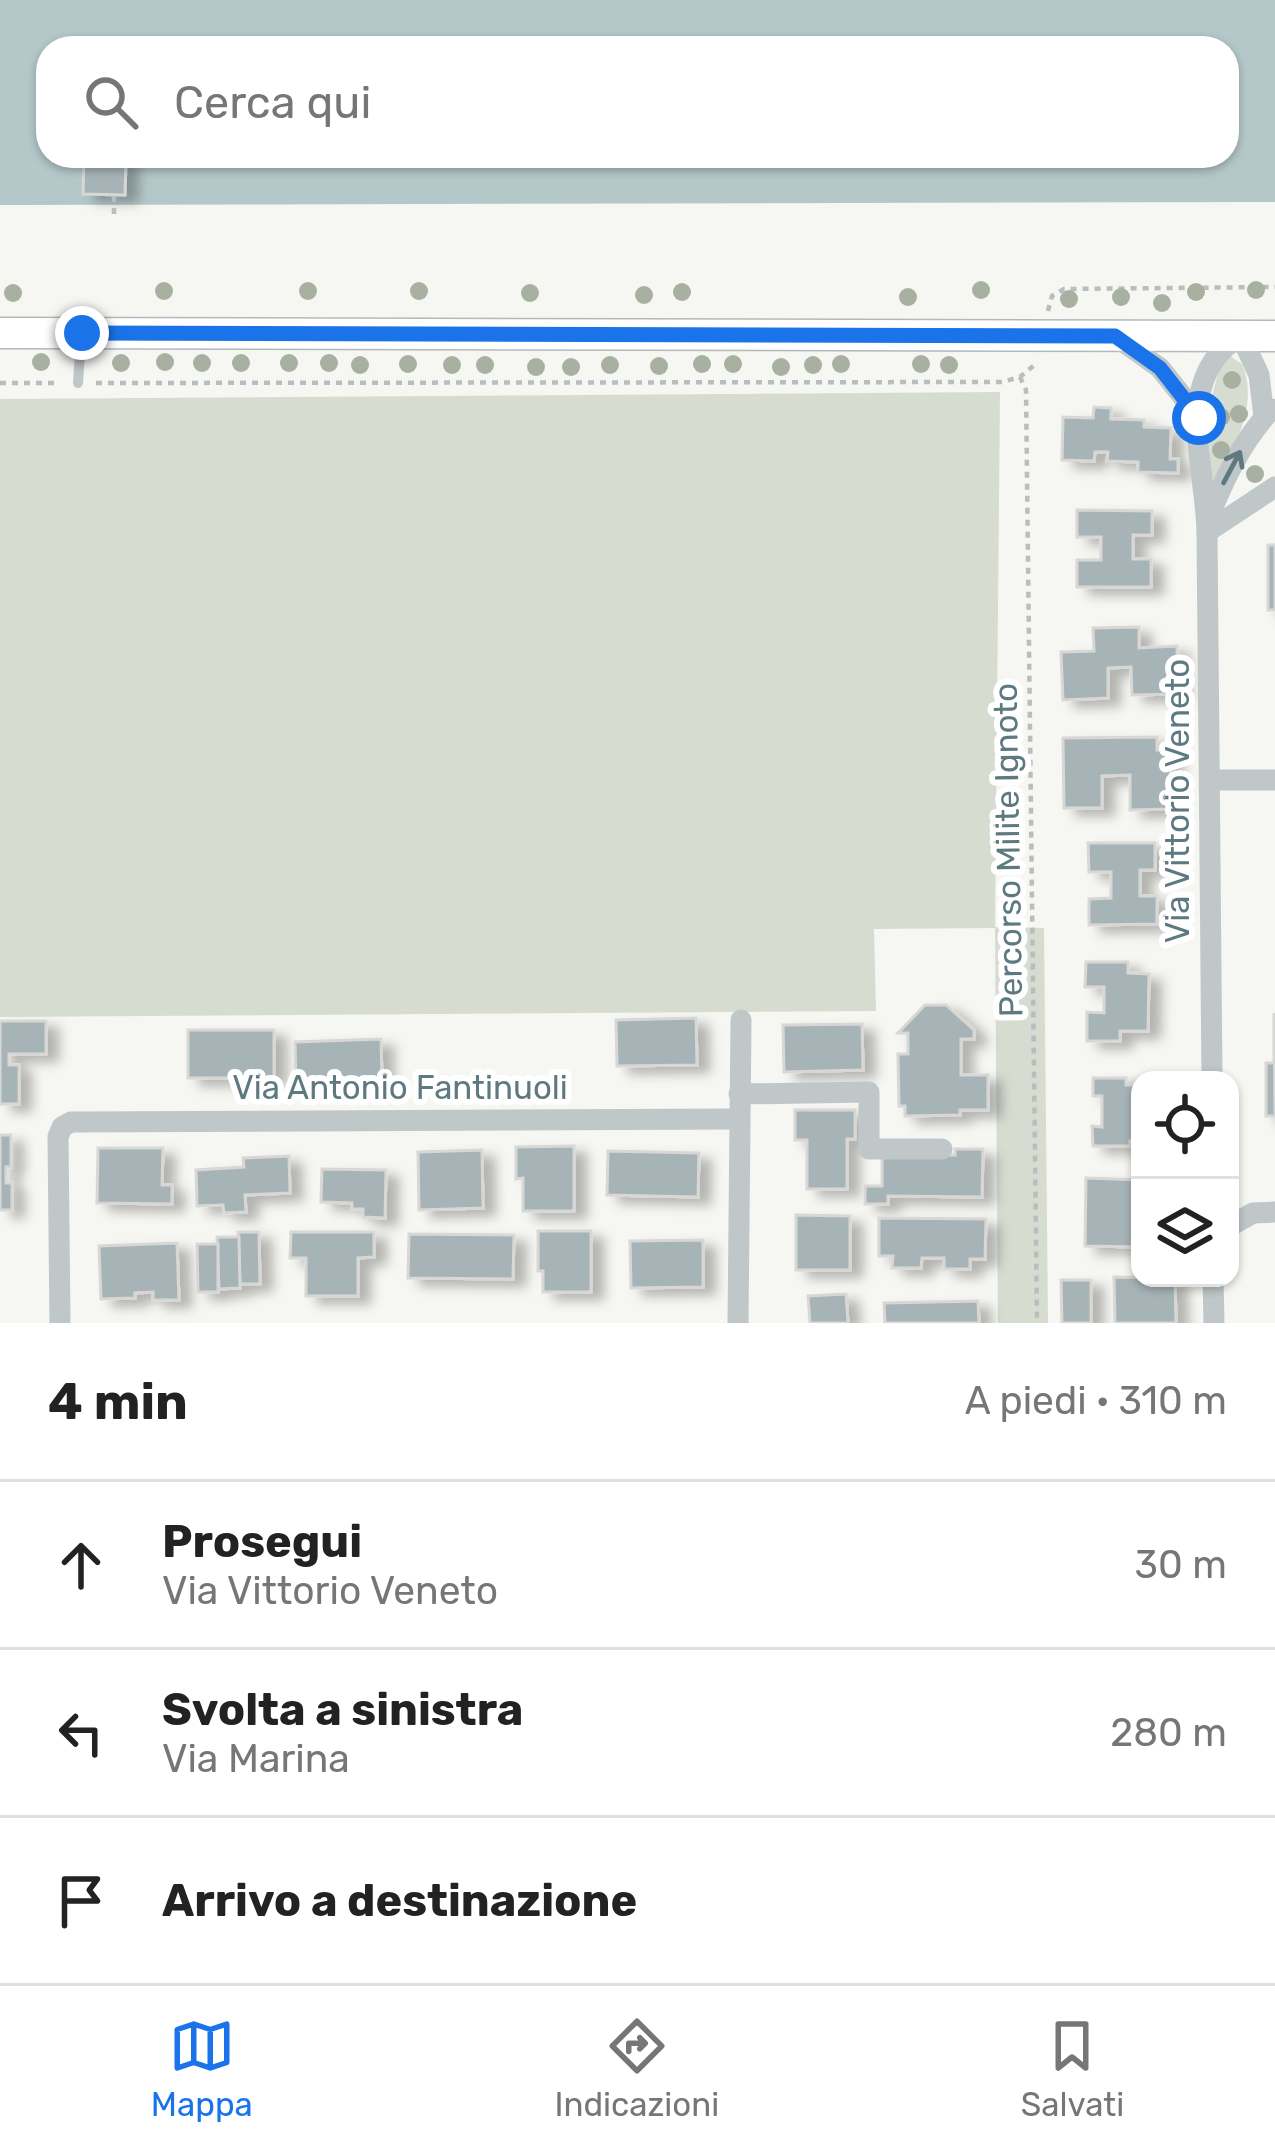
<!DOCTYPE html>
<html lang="it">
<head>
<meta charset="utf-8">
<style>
  body { margin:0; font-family:Rubik,sans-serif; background:#f6f6f6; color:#222 }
  .controls { position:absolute; right:36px; bottom:36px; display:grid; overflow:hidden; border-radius:24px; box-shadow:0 3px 9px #0004 }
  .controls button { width:108px; height:108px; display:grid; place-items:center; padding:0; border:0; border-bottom:3px solid #e0e0e0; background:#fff; color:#222; font:60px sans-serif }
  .stop { position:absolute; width:36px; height:36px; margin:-27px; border:9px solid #1a73e8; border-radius:50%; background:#fff }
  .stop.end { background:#1a73e8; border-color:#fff; box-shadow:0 3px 12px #0008 }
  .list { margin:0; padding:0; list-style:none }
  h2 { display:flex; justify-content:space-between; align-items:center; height:156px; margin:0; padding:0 48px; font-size:51px }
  h2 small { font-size:39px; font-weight:400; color:#767676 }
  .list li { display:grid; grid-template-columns:78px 1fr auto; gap:36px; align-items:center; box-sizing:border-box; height:168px; padding:0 48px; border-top:3px solid #e0e0e0 }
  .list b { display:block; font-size:45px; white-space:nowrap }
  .list p { margin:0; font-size:39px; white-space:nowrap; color:#767676 }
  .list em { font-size:39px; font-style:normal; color:#767676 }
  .icon { flex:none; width:66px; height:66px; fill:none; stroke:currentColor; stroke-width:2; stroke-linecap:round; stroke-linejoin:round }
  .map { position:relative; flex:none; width:1275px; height:1323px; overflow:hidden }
  .search { position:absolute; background:#fff; box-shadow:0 3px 9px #0004; left:36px; right:36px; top:36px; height:132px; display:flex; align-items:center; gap:30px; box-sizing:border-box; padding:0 42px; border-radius:36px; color:#767676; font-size:45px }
  .sheet { height:660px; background:#fff }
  nav { display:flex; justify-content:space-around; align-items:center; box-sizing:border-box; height:168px; border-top:3px solid #e0e0e0; background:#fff; font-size:33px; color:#767676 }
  nav a { display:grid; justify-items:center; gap:6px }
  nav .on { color:#1a73e8 }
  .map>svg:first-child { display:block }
</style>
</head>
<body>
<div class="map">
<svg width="1275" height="1323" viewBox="0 0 1275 1323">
  <defs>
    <filter id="shadow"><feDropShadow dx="12" dy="7" stdDeviation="6" flood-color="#0004"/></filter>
  </defs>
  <rect width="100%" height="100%" fill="#f6f6f2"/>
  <g fill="#d7dcd1">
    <path d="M1227 354 1242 364C1261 407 1230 454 1211 493 1210 444 1203 398 1227 354Z"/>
    <polygon points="1000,392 995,927 1044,928 1048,1323 998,1323 995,928 874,929 876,1011 0,1017 0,399"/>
  </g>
  <path fill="#b4c8c9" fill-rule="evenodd" d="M0 0H1275V202L0 205ZM48 48H1227V156H48Z"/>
  <g fill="#a7b4b7" stroke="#d8d7d5" stroke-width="3" filter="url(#shadow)">
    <polygon points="84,158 126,159 125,195 83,194"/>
    <polygon points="1094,407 1111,408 1111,419 1144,420 1144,427 1171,428 1170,459 1178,459 1178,473 1138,472 1138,462 1107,461 1108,452 1095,452 1094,461 1062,460 1063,417 1093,418"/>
    <polygon points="1077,510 1152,511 1152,535 1133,535 1133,559 1151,559 1151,587 1077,587 1077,560 1101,560 1101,537 1077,537"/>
    <rect x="1268" y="545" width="7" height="65"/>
    <polygon points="1139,627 1139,648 1177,646 1178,694 1132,695 1131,667 1108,668 1108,698 1063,700 1061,652 1094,651 1093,628"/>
    <polygon points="1157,737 1157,750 1170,750 1171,809 1130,810 1130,775 1102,776 1102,808 1064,808 1063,738"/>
    <polygon points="1088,843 1155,843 1155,870 1140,870 1140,896 1157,896 1157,924 1089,925 1089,899 1111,898 1111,872 1089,872"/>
    <polygon points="1086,962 1128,962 1128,973 1149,974 1148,1031 1120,1031 1120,1041 1087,1041 1087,1012 1104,1013 1104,987 1085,987"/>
    <polygon points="925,1005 946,1005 974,1030 974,1039 961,1039 961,1075 988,1075 988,1110 960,1110 960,1115 905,1116 905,1106 899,1106 898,1054 908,1054 908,1033 898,1033"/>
    <polygon points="1274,1013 1275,1116 1266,1116 1266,1063 1274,1063"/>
    <polygon points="696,1018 697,1065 617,1066 616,1020"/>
    <polygon points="0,1021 46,1021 46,1054 9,1054 9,1065 19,1065 19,1104 0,1104"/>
    <polygon points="862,1024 863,1070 784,1072 783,1025"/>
    <rect x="188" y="1030" width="86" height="48"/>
    <polygon points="381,1039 382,1082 296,1085 295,1042"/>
    <polygon points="1093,1078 1126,1078 1126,1085 1140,1085 1140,1141 1130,1141 1130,1146 1093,1146 1092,1126 1102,1127 1102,1096 1093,1096"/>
    <polygon points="795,1110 855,1110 855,1139 847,1139 847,1189 807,1189 807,1140 795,1140"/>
    <polygon points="0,1135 11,1135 11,1167 6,1167 6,1183 12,1183 12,1210 0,1210"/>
    <polygon points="574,1146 574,1211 523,1211 523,1178 516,1179 516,1147"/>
    <polygon points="98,1148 163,1148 162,1185 172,1185 172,1204 97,1203"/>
    <polygon points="955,1149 983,1149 982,1197 888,1196 888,1204 865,1204 865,1186 882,1186 882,1155 955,1155"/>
    <polygon points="482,1150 483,1208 419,1210 418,1152"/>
    <polygon points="608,1151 699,1153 698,1197 607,1195"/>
    <polygon points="289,1156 290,1193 245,1195 246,1212 224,1213 223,1205 197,1206 196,1170 244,1167 243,1158"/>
    <polygon points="322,1169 386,1170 385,1218 363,1217 363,1209 352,1209 352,1203 321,1202"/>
    <polygon points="1086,1178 1140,1180 1140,1247 1085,1246"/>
    <polygon points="796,1215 850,1216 850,1270 796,1270"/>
    <polygon points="879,1218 986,1219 985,1259 970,1259 970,1269 944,1269 944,1258 922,1258 921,1268 892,1268 893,1256 879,1256"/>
    <polygon points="538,1231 591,1231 591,1292 543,1292 543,1271 538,1271"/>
    <polygon points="238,1232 259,1232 260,1284 240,1284"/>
    <polygon points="291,1232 374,1232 374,1257 358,1258 358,1296 306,1296 306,1258 290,1258"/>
    <polygon points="409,1234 514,1235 513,1279 408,1278"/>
    <polygon points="217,1237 239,1237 240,1288 219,1289"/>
    <polygon points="703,1240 703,1287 631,1288 630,1241"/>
    <polygon points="177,1243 179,1300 153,1300 153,1292 135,1293 135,1298 101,1299 99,1246"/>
    <polygon points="197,1244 218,1244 218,1292 198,1292"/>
    <polygon points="1114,1277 1175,1278 1176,1323 1115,1323"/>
    <polygon points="1061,1280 1091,1280 1091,1323 1062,1323"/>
    <polygon points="846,1294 848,1323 810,1323 808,1296"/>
    <polygon points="978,1301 979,1323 885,1323 884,1303"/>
  </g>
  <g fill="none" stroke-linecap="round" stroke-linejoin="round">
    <defs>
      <polyline id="secondary" points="0,333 1275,336"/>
    </defs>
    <use href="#secondary" stroke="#b0babc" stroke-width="33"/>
    <g stroke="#b8bdbf" stroke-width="4.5" stroke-dasharray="6 6" stroke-linecap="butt">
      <polyline points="114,214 114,195"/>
      <polyline points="1048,311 1052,296 1064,289 1275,287"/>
      <polyline points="1020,377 1026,390 1037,1323"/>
      <polyline points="0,383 60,383"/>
      <polyline points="96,383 1002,382 1020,377 1038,362"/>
    </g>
    <polyline stroke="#c0c7c9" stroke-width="10" points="78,383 81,338"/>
    <g stroke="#c0c7c9" stroke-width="21">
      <polyline points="1115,336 1160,368 1199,417"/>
      <path d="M1207 521C1224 480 1241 442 1272 409"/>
      <polyline points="1207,532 1275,487"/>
      <polyline points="1210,780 1275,780"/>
      <path d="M1212 1080 1207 532C1206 467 1171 376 1241 336L1259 375 1264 417"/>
      <polyline points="739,1094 869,1092 869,1149 942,1149"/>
      <polyline points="1230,1226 1253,1213 1275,1212"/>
      <polyline points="1213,1278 1214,1323"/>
      <polyline points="60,1323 58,1137 62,1127 71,1122 739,1119"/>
      <polyline points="738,1323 741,1020"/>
    </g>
    <use href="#secondary" stroke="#fff" stroke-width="30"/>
  </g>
  <g fill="#a8b1a1">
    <circle cx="981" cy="290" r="9"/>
    <circle cx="1256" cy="290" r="9"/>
    <circle cx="164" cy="291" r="9"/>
    <circle cx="308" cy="291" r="9"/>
    <circle cx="419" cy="291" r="9"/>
    <circle cx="682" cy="292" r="9"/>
    <circle cx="1196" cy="292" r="9"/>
    <circle cx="13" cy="293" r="9"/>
    <circle cx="530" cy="293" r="9"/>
    <circle cx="644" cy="295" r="9"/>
    <circle cx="908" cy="297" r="9"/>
    <circle cx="1121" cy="297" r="9"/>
    <circle cx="1069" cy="299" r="9"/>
    <circle cx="1162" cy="303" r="9"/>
    <circle cx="41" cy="362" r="9"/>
    <circle cx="165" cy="362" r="9"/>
    <circle cx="121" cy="363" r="9"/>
    <circle cx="202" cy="363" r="9"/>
    <circle cx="241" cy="363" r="9"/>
    <circle cx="289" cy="363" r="9"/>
    <circle cx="329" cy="363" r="9"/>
    <circle cx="408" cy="364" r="9"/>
    <circle cx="702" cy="364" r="9"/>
    <circle cx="733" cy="364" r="9"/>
    <circle cx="841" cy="364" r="9"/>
    <circle cx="921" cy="364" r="9"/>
    <circle cx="360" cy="365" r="9"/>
    <circle cx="452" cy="365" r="9"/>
    <circle cx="485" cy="365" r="9"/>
    <circle cx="610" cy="365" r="9"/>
    <circle cx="813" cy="365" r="9"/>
    <circle cx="949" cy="365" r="9"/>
    <circle cx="659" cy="366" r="9"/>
    <circle cx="536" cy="367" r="9"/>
    <circle cx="571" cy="367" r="9"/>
    <circle cx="781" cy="367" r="9"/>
    <circle cx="1232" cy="380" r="9"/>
    <circle cx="1239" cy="414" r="9"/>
    <circle cx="1221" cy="417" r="9"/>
    <circle cx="1221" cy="450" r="9"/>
    <circle cx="1255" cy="474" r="9"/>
  </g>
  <defs><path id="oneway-shaft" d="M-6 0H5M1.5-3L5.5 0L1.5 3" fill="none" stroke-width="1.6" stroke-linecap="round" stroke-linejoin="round" transform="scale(3)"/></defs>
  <use stroke="#5e7a80" href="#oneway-shaft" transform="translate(1232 467) rotate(-62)"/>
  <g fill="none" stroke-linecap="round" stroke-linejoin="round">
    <polyline stroke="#1a73e8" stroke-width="15" points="82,333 1115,336 1160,368 1199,418"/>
  </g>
  <g text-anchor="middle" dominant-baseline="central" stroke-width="12" stroke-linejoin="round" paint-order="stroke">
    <g font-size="33" fill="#5e7a80" stroke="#fff">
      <text transform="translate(1177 801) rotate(-90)">Via Vittorio Veneto</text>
      <text transform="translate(1008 850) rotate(-91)">Percorso Milite Ignoto</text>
      <text x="400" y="1087">Via Antonio Fantinuoli</text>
    </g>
  </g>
</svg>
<div class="controls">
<button><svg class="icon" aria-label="locate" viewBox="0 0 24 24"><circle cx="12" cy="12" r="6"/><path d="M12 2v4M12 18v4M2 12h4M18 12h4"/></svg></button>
<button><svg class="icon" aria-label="layers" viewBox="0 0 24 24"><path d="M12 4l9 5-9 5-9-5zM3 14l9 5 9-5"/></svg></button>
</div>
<div class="stop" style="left:1199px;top:418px"></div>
<div class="stop end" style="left:82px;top:333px"></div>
<div class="search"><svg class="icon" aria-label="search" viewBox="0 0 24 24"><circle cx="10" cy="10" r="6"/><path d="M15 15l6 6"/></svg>Cerca qui</div>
</div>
<section class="sheet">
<h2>4 min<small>A piedi · 310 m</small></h2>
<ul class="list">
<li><svg class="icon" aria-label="ahead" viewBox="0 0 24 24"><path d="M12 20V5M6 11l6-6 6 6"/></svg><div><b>Prosegui</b><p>Via Vittorio Veneto</p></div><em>30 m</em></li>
<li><svg class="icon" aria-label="left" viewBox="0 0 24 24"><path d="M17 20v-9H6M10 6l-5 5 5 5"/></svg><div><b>Svolta a sinistra</b><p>Via Marina</p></div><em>280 m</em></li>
<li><svg class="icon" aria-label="arrive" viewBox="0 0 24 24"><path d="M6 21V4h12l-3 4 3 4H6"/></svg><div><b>Arrivo a destinazione</b></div></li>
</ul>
</section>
<nav>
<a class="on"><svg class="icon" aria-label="map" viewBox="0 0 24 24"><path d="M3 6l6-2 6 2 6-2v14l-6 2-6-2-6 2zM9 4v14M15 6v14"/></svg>Mappa</a>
<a><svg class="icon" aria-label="directions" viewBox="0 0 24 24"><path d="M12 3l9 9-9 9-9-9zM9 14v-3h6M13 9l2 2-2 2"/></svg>Indicazioni</a>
<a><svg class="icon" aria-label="saved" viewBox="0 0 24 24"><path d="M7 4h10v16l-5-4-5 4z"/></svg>Salvati</a>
</nav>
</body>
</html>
